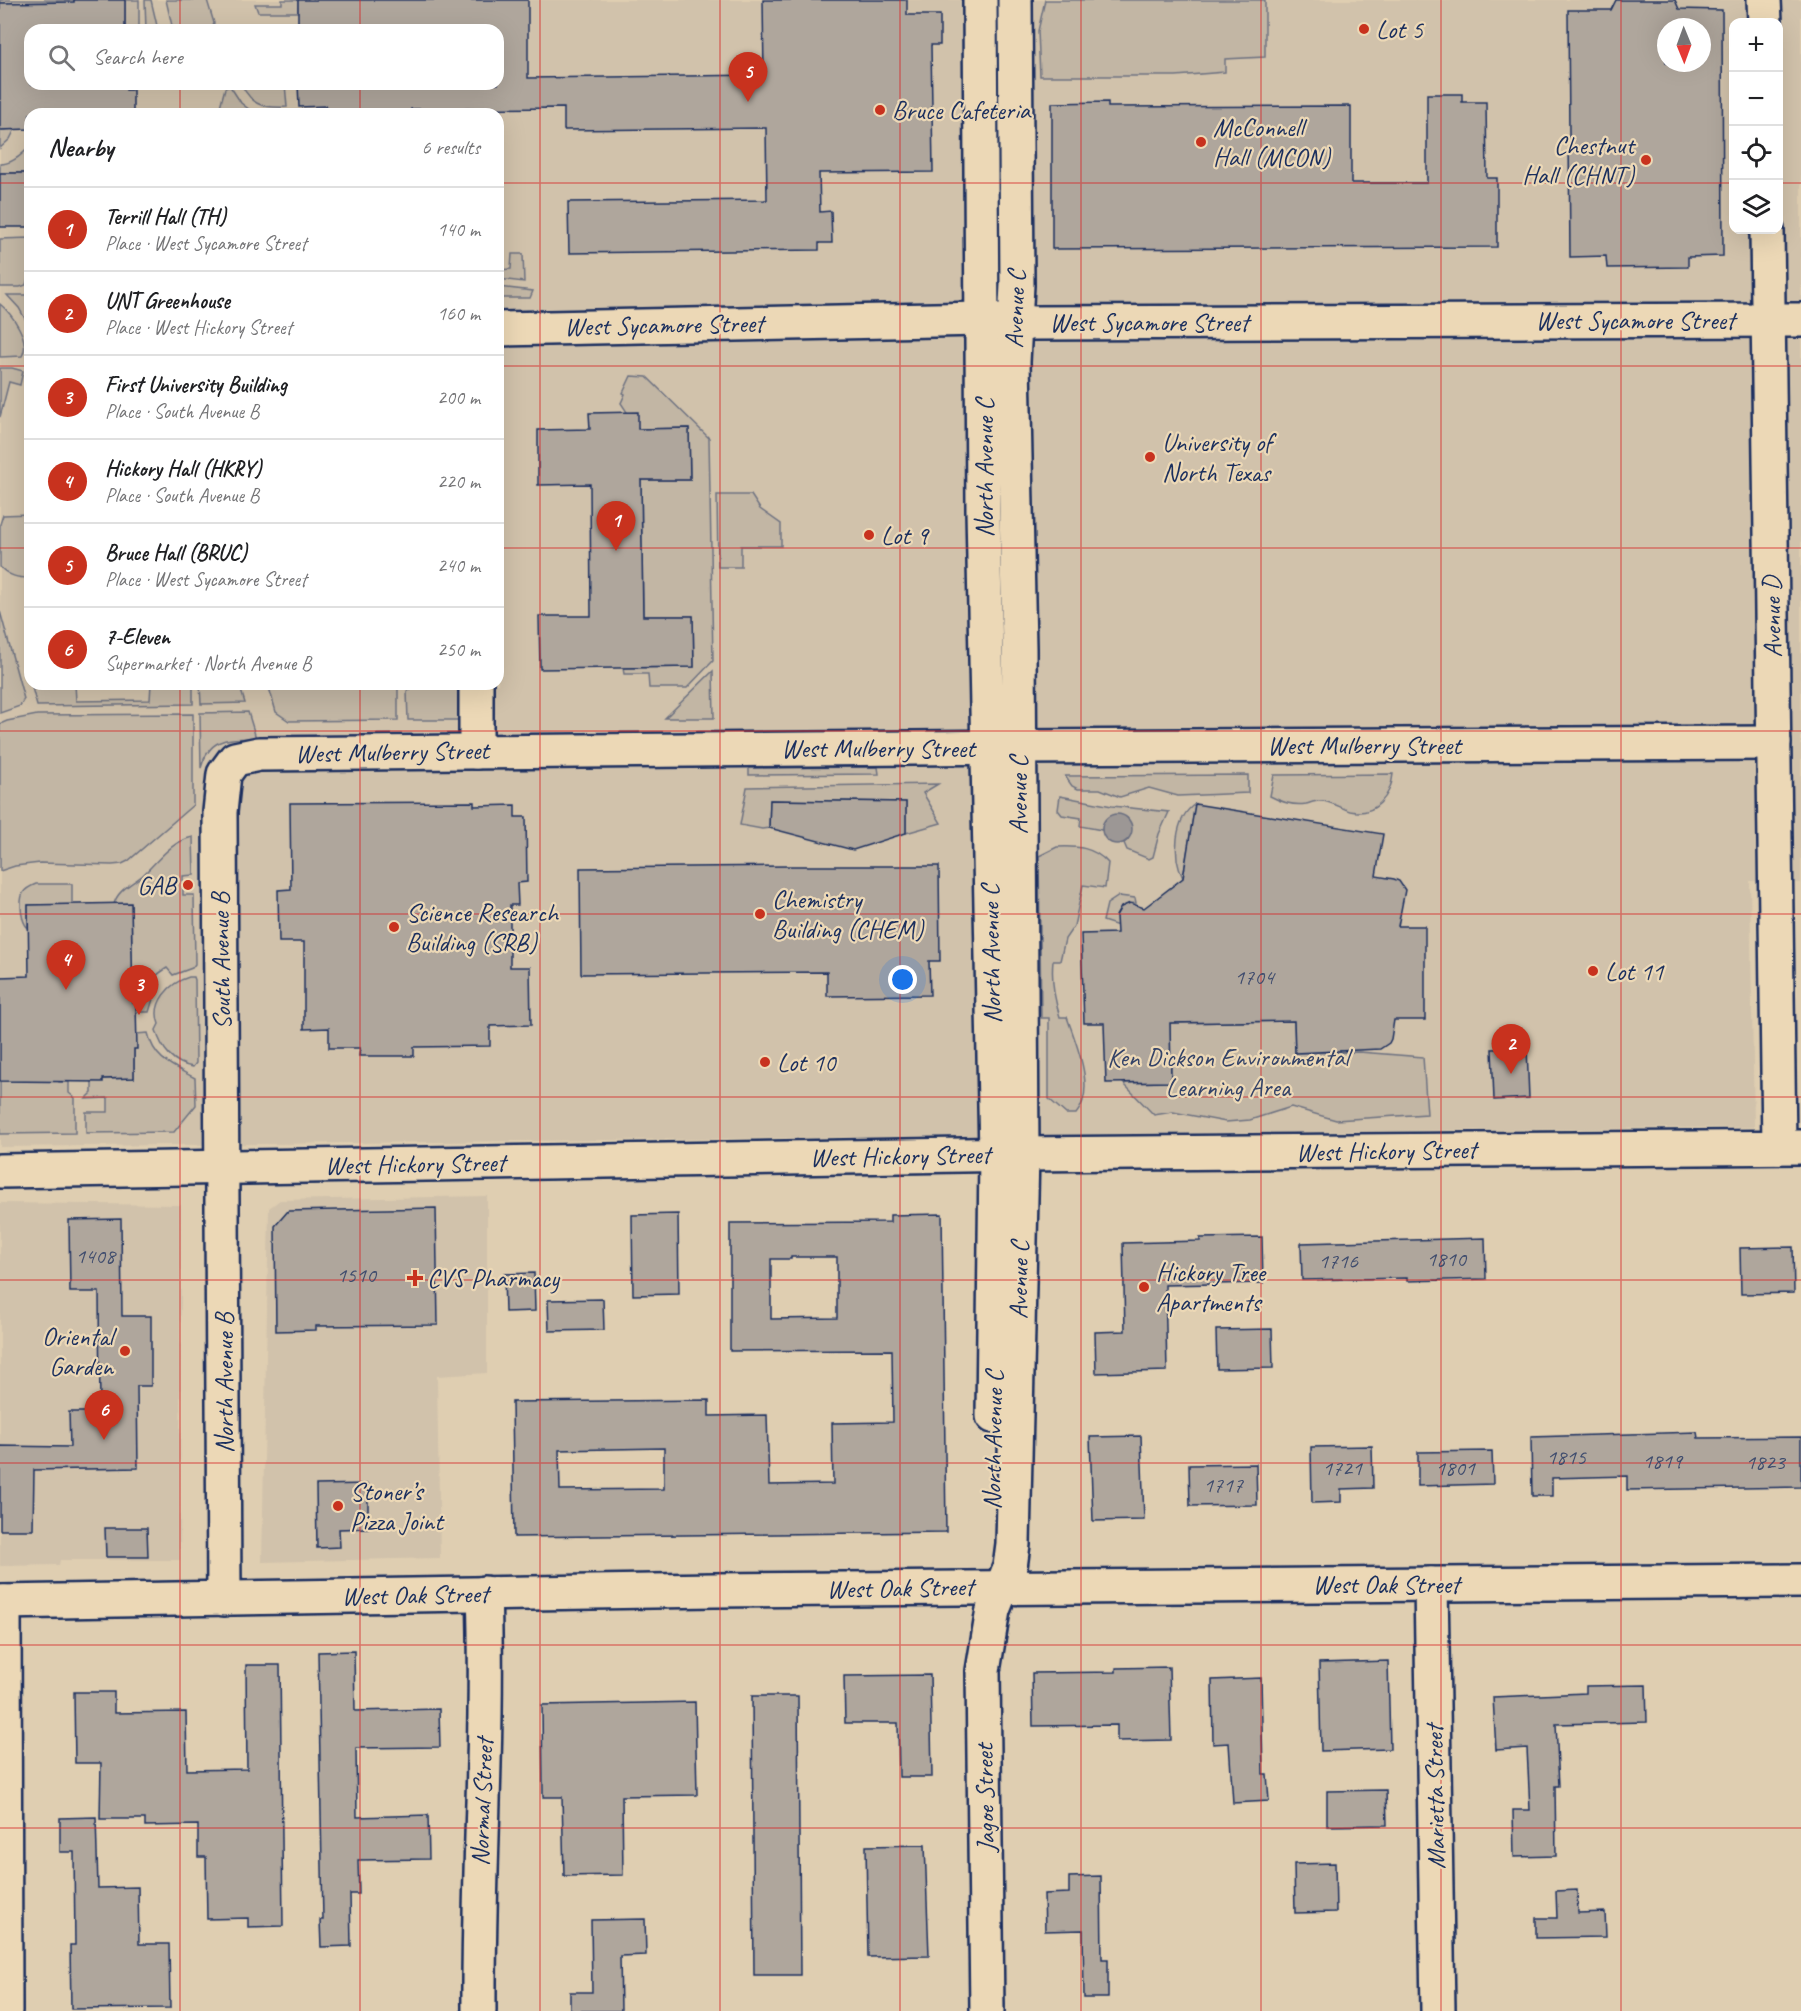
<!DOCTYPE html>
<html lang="en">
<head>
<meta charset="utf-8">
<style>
  body { margin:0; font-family:Caveat,sans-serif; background:#f2f2f2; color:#202124 }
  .controls { position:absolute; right:18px; top:18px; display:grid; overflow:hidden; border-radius:12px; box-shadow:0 6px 24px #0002 }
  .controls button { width:54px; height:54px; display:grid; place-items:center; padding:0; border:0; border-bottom:2px solid #e0e0e0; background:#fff; color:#202124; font:30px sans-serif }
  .compass { position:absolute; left:1657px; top:18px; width:54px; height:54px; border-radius:50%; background:#fff; box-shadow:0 6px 24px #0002; rotate:179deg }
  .you { position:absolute; left:903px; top:980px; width:21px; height:21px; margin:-15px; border:4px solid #fff; border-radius:50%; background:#1a73e8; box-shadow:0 0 0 9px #1a73e833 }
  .badge { display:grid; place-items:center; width:39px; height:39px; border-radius:50%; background:#c8321e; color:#fff; font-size:20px; font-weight:700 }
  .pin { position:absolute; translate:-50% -50px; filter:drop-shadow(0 2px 3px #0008) }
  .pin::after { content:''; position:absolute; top:32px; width:21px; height:18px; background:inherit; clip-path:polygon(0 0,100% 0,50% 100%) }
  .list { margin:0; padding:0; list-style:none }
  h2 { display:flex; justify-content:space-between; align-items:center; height:78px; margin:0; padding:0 24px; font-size:26px }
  h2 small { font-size:20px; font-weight:400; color:#757577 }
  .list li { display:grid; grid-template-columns:39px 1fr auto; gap:18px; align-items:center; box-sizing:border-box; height:84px; padding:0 24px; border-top:2px solid #e0e0e0 }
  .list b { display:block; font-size:22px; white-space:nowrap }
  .list p { margin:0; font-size:20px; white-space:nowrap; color:#757577 }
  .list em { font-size:20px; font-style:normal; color:#757577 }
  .icon { flex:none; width:33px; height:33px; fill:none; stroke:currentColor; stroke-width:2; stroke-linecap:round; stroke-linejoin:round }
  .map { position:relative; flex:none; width:1801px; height:2011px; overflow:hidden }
  .search { position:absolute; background:#fff; box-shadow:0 6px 24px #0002; left:24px; top:24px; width:480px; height:66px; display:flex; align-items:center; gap:15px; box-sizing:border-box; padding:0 21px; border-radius:18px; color:#757577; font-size:22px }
  .panel { position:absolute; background:#fff; box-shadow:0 6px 24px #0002; left:24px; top:108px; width:480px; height:582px; border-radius:18px }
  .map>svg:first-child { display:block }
</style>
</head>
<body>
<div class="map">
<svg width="1801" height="2011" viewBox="0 0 1801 2011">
  <rect width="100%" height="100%" fill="#dfceb1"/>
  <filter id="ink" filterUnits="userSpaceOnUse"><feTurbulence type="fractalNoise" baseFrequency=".0167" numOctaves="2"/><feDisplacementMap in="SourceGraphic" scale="12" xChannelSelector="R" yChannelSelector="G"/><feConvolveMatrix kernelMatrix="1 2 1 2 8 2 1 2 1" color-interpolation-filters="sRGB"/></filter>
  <g filter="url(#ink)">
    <g fill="#d1c2ab" fill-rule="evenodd">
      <path d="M0 0H1801V883L1750 881 1754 1127 0 1147ZM1734 22H1778V230H1734ZM1666 27H1702V63H1666ZM30 30H498V84H30ZM30 114H498V684H30Z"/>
      <polygon points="487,1196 487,1373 437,1376 440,1558 262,1562 269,1208 280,1200"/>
      <polygon points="0,1203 181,1205 180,1560 60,1560 59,1565 0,1566"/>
    </g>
    <g fill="#c2b6a4" stroke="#6e7281" stroke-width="1.5">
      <polygon points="0,0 74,0 74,2 0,3"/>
      <rect x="125" y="0" width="14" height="30"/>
      <polygon points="145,0 151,0 158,30 146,30"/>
      <polygon points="166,0 207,0 214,23 212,30 173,30"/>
      <polygon points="282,0 298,0 298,12 258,12 255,4 282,4"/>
      <polygon points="1045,0 1265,0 1265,57 1225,59 1225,72 1176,76 1040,76 1038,31"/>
      <path d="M241 84H285L287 107C264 108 253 107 241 84Z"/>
      <polygon points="230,86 241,103 255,114 218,114 225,88"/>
      <polygon points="15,129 10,139 0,148 0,130"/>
      <path d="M30 146V173H0V164C12 164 22 155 30 146Z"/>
      <polygon points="30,238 30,271 26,285 20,287 0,287 0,239"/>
      <polygon points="512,254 523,254 524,282 498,279 498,270 511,269"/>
      <polygon points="498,287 533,291 530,298 498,298"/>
      <polygon points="7,295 30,295 30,328 19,308"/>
      <path d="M0 304C12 314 31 340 22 356L0 357Z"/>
      <polygon points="0,368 12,368 23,371 20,385 9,382 0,417"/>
      <polygon points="631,376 647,377 709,438 713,661 687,688 649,688 648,674 624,674 623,668 694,667 693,616 643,616 641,480 690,480 689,428 638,429 621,403 625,394 623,393"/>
      <polygon points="717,495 751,495 760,509 781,524 781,546 741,546 741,567 718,567"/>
      <path d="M29 514 30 578C17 578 9 576 0 567V524L3 515Z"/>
      <polygon points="0,611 24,699 20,706 0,713"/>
      <polygon points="713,671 714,718 665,718"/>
      <polygon points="31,684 75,684 76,701 150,700 151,684 193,684 193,704 37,706"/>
      <polygon points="200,684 239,684 245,703 201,704"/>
      <polygon points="268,684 390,684 398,688 398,720 289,721 276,712"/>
      <polygon points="418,684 463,684 463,720 408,720 407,691 417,687"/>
      <path d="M248 712 256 738C228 739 210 736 201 768L200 713Z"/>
      <polygon points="193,714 193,805 128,861 122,864 112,865 40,863 15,866 0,871 0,724 7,721 37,715"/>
      <polygon points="878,767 879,774 749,775 749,768"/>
      <path d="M1393 774C1391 796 1375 817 1350 811 1340 808 1330 800 1319 801 1315 801 1310 803 1306 804 1292 806 1282 802 1270 796L1274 775Z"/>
      <polygon points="1248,775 1248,793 1178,796 1149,788 1120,797 1100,789 1078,789 1072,786 1065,776"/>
      <polygon points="938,784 923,793 941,823 906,833 906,802 770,800 769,828 762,829 740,825 747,787"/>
      <path d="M1060 796 1112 806 1169 812 1159 834 1153 857 1149 859 1127 850 1124 843 1128 840 1127 818C1116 812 1104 816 1102 830L1080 826 1081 818 1062 815 1058 810Z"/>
      <path d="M1195 804 1183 878C1172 857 1174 818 1195 804Z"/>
      <path d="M193 837 194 875 183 876V895H194L195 964 192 968 173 975 167 968C155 975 149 983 143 995L153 999 149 1012H136L133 1003 131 904H114C118 889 133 884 144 874 160 859 170 842 193 837Z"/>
      <path d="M1057 847C1077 846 1094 847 1108 863L1105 888 1083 885 1074 926 1065 939 1060 961H1053C1051 981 1054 998 1060 1017H1067C1076 1044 1097 1090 1076 1114H1066L1049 1099V1018H1041L1039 856Z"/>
      <path d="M36 884H72V905H28V928C21 922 19 902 23 893 26 888 31 886 36 884Z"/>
      <path d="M1119 896 1135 898 1136 903C1120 903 1116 912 1118 926L1103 921 1107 904Z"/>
      <path d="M189 977H194L195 980 196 1063 193 1067C173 1064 161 1048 156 1030L159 1024C151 1003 169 983 189 977Z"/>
      <polygon points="1294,1021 1295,1053 1359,1052 1423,1057 1427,1114 1336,1120 1291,1107 1250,1120 1226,1122 1173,1112 1154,1115 1123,1083 1171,1082 1170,1023"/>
      <path d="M148 1033C154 1060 173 1066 195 1078L196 1105 174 1132 86 1133V1112H108V1098L86 1099 92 1093V1082L103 1079 134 1078V1049L136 1034Z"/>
      <polygon points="59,1080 59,1082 69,1082 69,1093 75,1098 75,1133 0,1134 0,1081"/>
    </g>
    <circle fill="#9c9795" stroke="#686d7f" stroke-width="1.5" cx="1117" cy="829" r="15"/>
    <g fill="#afa69c" stroke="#1b2f5e" stroke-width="1.5" fill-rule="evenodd">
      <polygon points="74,0 125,0 125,30 30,30 30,84 126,84 126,90 133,90 133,114 30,114 30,129 0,130 0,3 74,2"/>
      <polygon points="298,0 528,0 528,78 764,75 763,0 907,0 907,15 940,15 940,45 931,45 933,172 819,173 820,212 831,211 832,243 819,243 819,250 569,253 568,202 767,200 766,128 564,130 564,108 411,109 411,114 326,114 326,106 299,107 298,84 498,84 498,30 298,30"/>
      <path d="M1616 0H1675L1679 9 1722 10 1723 256 1688 257V267L1607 268 1606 256 1570 257 1568 10H1611ZM1666 27H1702V63H1666Z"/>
      <polygon points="1427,94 1462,94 1462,102 1486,102 1487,178 1497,178 1497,247 1052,249 1052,103 1108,102 1108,107 1351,106 1351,183 1427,183"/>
      <rect x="0" y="173" width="30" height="54"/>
      <polygon points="638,412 638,429 689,428 690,480 641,480 643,616 693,616 694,667 540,669 539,616 591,616 590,484 538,485 538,430 590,429 589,413"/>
      <polygon points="770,800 906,802 906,833 853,850 769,828"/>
      <polygon points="474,802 474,806 515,805 515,817 526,817 527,882 517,883 518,905 510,905 510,967 530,967 531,1025 490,1026 490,1046 414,1047 414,1056 359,1056 360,1048 329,1048 329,1028 304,1029 304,942 279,942 278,890 291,889 290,803"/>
      <polygon points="1195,804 1383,834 1376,876 1394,879 1399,881 1405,890 1398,926 1425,926 1425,1020 1394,1020 1391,1039 1389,1043 1380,1049 1295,1053 1294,1021 1170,1023 1171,1082 1106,1083 1104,1023 1084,1023 1081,934 1117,933 1116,916 1121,907 1130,903 1144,908 1183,878"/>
      <polygon points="793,866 939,866 940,961 929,961 930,995 827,996 827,972 581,974 580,868"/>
      <polygon points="131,903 133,1003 136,1003 137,1049 134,1049 134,1078 103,1079 103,1082 0,1081 0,977 29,976 28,905"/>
      <polygon points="1527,1048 1529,1098 1494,1100 1492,1049"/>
      <polygon points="436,1208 438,1325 316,1326 316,1330 276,1331 275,1226 288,1211"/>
      <polygon points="678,1214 679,1294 633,1295 632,1215"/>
      <path d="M942 1214 946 1532 514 1537 512 1402 709 1400V1416L767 1415 769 1485 833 1484 832 1423 893 1422 892 1350 730 1351V1223L890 1222V1215ZM791 1257H837V1318L771 1319V1259H791ZM664 1448V1489L560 1490 559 1450Z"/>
      <polygon points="121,1219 122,1316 151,1316 151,1386 137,1386 138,1468 34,1470 33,1530 0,1530 0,1446 70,1447 69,1412 100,1412 99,1292 70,1292 69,1220"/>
      <polygon points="1262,1237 1263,1283 1165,1285 1167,1371 1096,1373 1095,1332 1125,1331 1123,1243 1200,1241 1200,1238"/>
      <polygon points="1485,1238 1486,1279 1407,1281 1407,1278 1302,1280 1301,1243"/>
      <polygon points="1793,1247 1794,1293 1741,1294 1740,1248"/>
      <polygon points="534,1273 535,1311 505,1312 504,1274"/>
      <polygon points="603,1299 604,1330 549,1331 548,1300"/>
      <polygon points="1272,1329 1273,1368 1217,1369 1216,1330"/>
      <polygon points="1697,1432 1698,1438 1801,1437 1801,1487 1627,1490 1627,1476 1552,1478 1552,1496 1532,1496 1531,1437"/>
      <polygon points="1141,1436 1144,1520 1093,1521 1090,1437"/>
      <polygon points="1372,1446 1373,1488 1341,1489 1341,1502 1312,1503 1311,1447"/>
      <polygon points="1492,1451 1493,1484 1418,1486 1418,1452"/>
      <polygon points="1256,1464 1257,1505 1190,1506 1189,1465"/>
      <polygon points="368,1484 368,1528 339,1529 340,1547 317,1548 316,1485"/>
      <polygon points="105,1528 147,1528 148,1557 106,1557"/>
      <polygon points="354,1651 355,1711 439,1709 440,1747 356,1748 357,1817 428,1815 429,1859 358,1860 359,1894 350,1894 351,1946 321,1947 320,1920 323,1920 318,1652"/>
      <polygon points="1388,1661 1390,1749 1321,1751 1319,1663"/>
      <polygon points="246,1665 280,1665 283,1926 248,1927 248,1918 207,1919 206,1857 198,1857 198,1825 145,1826 145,1819 100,1819 101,1763 75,1763 74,1692 114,1692 114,1713 186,1712 187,1770 247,1769"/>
      <polygon points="1169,1667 1171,1740 1117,1741 1117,1725 1033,1726 1032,1673 1116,1672 1116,1668"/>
      <polygon points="930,1675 932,1777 899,1777 898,1723 845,1723 844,1676"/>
      <polygon points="1261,1678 1263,1774 1267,1774 1269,1801 1233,1803 1229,1743 1213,1744 1212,1680"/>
      <polygon points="1646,1685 1647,1722 1556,1724 1559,1786 1555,1786 1556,1856 1514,1857 1513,1810 1530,1810 1527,1748 1496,1750 1493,1697 1586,1693 1586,1686"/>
      <polygon points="752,1696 798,1696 800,1975 754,1975"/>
      <polygon points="695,1702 697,1795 622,1796 623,1875 564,1876 562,1797 543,1797 542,1705"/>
      <polygon points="1386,1790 1387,1825 1327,1826 1327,1791"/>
      <polygon points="96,1817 98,1888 138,1887 139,1944 169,1944 170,2008 71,2009 70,1945 75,1945 74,1852 60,1852 60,1818"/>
      <polygon points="925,1845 929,1956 868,1957 866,1846"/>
      <polygon points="1335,1863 1336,1912 1295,1913 1294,1864"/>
      <polygon points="1101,1876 1102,1959 1108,1959 1108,1998 1084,1998 1083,1930 1045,1931 1044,1894 1069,1893 1069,1877"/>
      <polygon points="1577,1890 1578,1913 1605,1912 1606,1937 1536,1938 1536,1918 1557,1918 1556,1891"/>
      <polygon points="645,1919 646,1955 620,1956 621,2011 570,2011 570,1992 592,1992 591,1920"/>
    </g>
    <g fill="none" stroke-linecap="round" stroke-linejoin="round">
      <defs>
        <g id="minor">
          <polyline points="980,0 983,510 996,1155 993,1416"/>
          <polyline points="1764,0 1765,22"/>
          <polyline points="1767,230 1779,1147"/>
          <polyline points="498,329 982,319 1034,323 1801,320"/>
          <polyline points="476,684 476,752"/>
          <polyline points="1431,1584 1438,2011"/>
          <polyline points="224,1599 220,812 224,774 235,759 259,754 1018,747 1774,743"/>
          <polyline points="4,1602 5,2011"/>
          <path d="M479 2011C478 1872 489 1732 484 1593"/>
          <polyline points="987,2011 983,1671 993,1610 1010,1567 1013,1544 1022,1154 1019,648 1013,362 1017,285 1015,0"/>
        </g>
        <g id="major">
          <polyline points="0,1171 1022,1154 1801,1147"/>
          <polyline points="0,1602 714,1590 1801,1581"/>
        </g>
      </defs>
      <use href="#minor" stroke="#1b2f5e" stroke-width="38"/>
      <use href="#major" stroke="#1b2f5e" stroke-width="38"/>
      <use href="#minor" stroke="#ecd8b6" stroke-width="33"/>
      <use href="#major" stroke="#ecd8b6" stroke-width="33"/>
    </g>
  </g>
  <path fill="none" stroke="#d62828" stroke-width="1.5" stroke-opacity="0.55" d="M180 0V30M360 0V30M540 0V2011M720 0V2011M900 0V2011M1081 0V2011M1261 0V2011M1441 0V2011M1621 0V2011M180 84V114M360 84V114M0 183H30M498 183H1734M1778 183H1801M0 366H30M498 366H1801M0 548H30M498 548H1801M180 684V2011M360 684V2011M0 731H1801M0 914H1801M0 1097H1801M0 1280H1801M0 1463H1801M0 1645H1801M0 1828H1801"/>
  <g fill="#c8321e" stroke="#ecd8b6" stroke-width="2">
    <circle cx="1364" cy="29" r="6"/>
    <circle cx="880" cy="110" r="6"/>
    <circle cx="1201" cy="142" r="6"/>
    <circle cx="1646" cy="160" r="6"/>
    <circle cx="1150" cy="457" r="6"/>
    <circle cx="869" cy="535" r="6"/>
    <circle cx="188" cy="885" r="6"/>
    <circle cx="760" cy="914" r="6"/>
    <circle cx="394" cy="927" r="6"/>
    <circle cx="1593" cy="971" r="6"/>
    <circle cx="765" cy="1062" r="6"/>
    <path d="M412 1269h6v6h6v6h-6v6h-6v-6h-6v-6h6z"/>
    <circle cx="1144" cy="1287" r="6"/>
    <circle cx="125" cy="1351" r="6"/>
    <circle cx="338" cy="1506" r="6"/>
  </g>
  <g text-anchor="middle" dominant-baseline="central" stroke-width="4.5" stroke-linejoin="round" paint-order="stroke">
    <g font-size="22" fill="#404d6e">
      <text x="1254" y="977">1704</text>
      <text x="95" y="1256">1408</text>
      <text x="1446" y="1259">1810</text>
      <text x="1338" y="1261">1716</text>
      <text x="356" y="1275">1510</text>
      <text x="1566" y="1457">1815</text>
      <text x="1662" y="1461">1819</text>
      <text x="1765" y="1462">1823</text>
      <text x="1342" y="1468">1721</text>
      <text x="1455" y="1468">1801</text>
      <text x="1223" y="1485">1717</text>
    </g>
    <g font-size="26" fill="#1b2f5e" stroke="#ecd8b6" text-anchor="start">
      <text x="1376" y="29">Lot 5</text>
      <text x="892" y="110">Bruce Cafeteria</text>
      <text x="1213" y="127">McConnell<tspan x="1213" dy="30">Hall (MCON)</tspan></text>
      <text x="1634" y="145" text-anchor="end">Chestnut<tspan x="1634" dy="30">Hall (CHNT)</tspan></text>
      <text x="1162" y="442">University of<tspan x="1162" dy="30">North Texas</tspan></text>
      <text x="881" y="535">Lot 9</text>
      <text x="176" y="885" text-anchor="end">GAB</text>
      <text x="772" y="899">Chemistry<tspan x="772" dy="30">Building (CHEM)</tspan></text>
      <text x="406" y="912">Science Research<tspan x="406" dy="30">Building (SRB)</tspan></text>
      <text x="1605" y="971">Lot 11</text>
      <text x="777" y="1062">Lot 10</text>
      <text x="1156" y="1272">Hickory Tree<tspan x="1156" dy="30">Apartments</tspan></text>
      <text x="427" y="1278">CVS Pharmacy</text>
      <text x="113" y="1336" text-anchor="end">Oriental<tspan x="113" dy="30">Garden</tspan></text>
      <text x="350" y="1491">Stoner’s<tspan x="350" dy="30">Pizza Joint</tspan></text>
    </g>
    <g font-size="26" fill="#1b2f5e" stroke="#ecd8b6">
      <text transform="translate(1015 309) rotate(-88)">Avenue C</text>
      <text x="1635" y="320">West Sycamore Street</text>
      <text x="1149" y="322">West Sycamore Street</text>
      <text transform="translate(664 325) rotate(-1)">West Sycamore Street</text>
      <text transform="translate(984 468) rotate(-90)">North Avenue C</text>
      <text transform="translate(1772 617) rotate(-91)">Avenue D</text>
      <text x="1364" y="745">West Mulberry Street</text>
      <text x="878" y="748">West Mulberry Street</text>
      <text transform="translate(392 752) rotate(-1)">West Mulberry Street</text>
      <text transform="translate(1018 795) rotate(-90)">Avenue C</text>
      <text transform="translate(991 954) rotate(-91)">North Avenue C</text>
      <text transform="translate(221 961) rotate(-91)">South Avenue B</text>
      <text transform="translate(1386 1151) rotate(-1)">West Hickory Street</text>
      <text transform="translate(900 1156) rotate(-1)">West Hickory Street</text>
      <text transform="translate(415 1164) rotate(-1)">West Hickory Street</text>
      <text transform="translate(1019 1280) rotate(-89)">Avenue C</text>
      <text transform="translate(224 1383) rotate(-90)">North Avenue B</text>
      <text transform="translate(993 1440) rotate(-89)">North Avenue C</text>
      <text x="1386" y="1584">West Oak Street</text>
      <text transform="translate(900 1588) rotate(-1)">West Oak Street</text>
      <text transform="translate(415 1595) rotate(-1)">West Oak Street</text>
      <text transform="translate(1435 1797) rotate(-91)">Marietta Street</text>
      <text transform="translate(985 1798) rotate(-91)">Jagoe Street</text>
      <text transform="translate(482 1802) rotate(-88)">Normal Street</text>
    </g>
    <g font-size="26" fill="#344368" stroke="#ecd8b6">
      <text x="1228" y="1057">Ken Dickson Environmental<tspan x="1228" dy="30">Learning Area</tspan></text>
    </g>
  </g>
</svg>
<div class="controls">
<button>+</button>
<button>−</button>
<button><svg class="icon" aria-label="locate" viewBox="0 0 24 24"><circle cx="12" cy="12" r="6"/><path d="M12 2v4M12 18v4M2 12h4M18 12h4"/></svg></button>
<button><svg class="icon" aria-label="layers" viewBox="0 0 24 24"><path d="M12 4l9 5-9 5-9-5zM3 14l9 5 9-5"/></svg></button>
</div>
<svg class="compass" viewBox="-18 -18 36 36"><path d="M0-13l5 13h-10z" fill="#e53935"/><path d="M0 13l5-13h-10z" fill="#757577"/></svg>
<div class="you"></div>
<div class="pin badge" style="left:616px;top:551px">1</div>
<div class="pin badge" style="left:1511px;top:1074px">2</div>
<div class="pin badge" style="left:139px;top:1015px">3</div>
<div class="pin badge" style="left:66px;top:990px">4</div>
<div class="pin badge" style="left:748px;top:102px">5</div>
<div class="pin badge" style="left:104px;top:1440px">6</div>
<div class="search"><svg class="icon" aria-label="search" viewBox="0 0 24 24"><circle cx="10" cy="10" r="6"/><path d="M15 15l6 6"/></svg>Search here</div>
<section class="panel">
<h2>Nearby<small>6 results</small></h2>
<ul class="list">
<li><span class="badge">1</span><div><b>Terrill Hall (TH)</b><p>Place · West Sycamore Street</p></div><em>140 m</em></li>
<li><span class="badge">2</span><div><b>UNT Greenhouse</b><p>Place · West Hickory Street</p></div><em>160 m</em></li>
<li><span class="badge">3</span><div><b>First University Building</b><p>Place · South Avenue B</p></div><em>200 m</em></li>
<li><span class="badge">4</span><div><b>Hickory Hall (HKRY)</b><p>Place · South Avenue B</p></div><em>220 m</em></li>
<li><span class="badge">5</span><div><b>Bruce Hall (BRUC)</b><p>Place · West Sycamore Street</p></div><em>240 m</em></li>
<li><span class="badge">6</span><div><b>7-Eleven</b><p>Supermarket · North Avenue B</p></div><em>250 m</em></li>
</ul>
</section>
</div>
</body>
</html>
